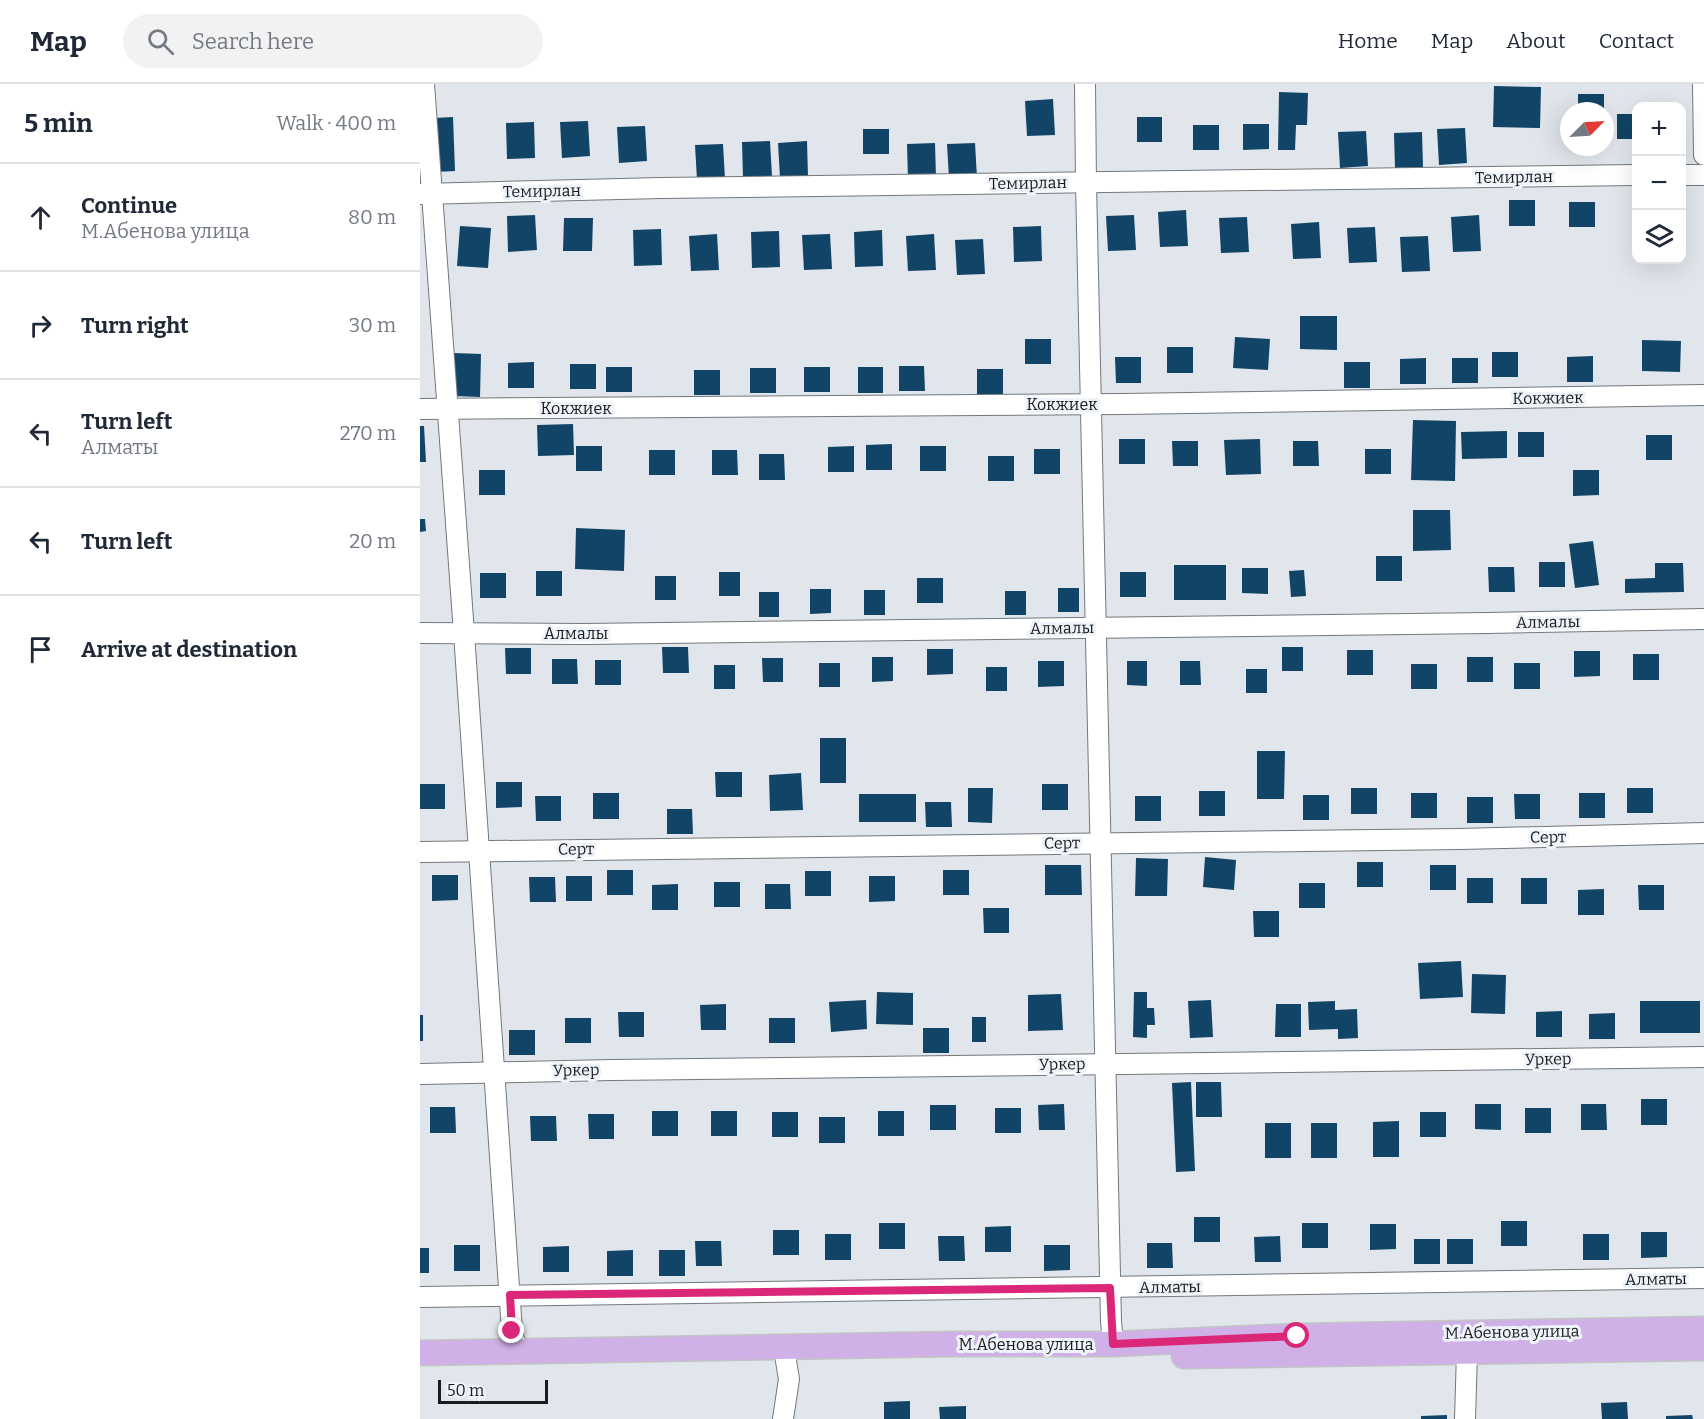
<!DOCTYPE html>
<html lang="en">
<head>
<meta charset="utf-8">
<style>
  body { margin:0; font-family:Bitter,serif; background:#f2f2f3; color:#1f2937 }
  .controls { position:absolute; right:18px; top:18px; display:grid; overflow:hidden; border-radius:12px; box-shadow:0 6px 24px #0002 }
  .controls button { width:54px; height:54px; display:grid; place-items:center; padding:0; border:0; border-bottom:2px solid #e0e1e3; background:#fff; color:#1f2937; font:30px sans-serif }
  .compass { position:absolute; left:1140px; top:18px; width:54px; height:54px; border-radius:50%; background:#fff; box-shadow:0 6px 24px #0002; rotate:66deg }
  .scale { position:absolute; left:18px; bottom:15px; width:110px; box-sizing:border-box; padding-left:6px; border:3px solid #191b1d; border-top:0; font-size:16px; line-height:21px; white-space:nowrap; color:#191b1d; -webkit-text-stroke:4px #eef4f9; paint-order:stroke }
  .stop { position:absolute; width:18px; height:18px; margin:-14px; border:4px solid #db2777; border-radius:50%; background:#fff }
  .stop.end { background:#db2777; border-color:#fff; box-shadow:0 2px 6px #0008 }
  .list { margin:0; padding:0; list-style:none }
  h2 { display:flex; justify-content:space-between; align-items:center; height:78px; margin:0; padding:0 24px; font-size:26px }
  h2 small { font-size:20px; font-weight:400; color:#747a83 }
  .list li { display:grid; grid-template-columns:39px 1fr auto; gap:18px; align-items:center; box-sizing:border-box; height:108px; padding:0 24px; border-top:2px solid #e0e1e3 }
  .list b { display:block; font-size:22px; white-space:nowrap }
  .list p { margin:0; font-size:20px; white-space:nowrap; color:#747a83 }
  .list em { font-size:20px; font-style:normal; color:#747a83 }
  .icon { flex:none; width:33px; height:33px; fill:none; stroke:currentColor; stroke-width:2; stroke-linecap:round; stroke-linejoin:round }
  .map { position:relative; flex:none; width:1284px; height:1335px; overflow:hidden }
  header { display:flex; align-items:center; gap:36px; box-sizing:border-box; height:84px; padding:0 30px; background:#fff; border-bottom:2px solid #e0e1e3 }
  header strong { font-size:28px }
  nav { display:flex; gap:33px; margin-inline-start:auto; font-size:21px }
  .search { width:420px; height:54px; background:#f2f2f3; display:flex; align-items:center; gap:15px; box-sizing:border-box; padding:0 21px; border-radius:33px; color:#747a83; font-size:22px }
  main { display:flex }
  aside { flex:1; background:#fff }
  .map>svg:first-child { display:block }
</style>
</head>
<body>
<header>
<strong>Map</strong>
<div class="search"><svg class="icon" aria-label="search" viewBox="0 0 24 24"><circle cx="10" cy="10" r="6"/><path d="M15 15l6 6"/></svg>Search here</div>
<nav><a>Home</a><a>Map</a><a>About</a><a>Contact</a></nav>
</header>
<main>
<aside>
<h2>5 min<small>Walk · 400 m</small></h2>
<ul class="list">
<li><svg class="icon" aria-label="ahead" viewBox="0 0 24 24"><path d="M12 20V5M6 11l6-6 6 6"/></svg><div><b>Continue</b><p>М.Абенова улица</p></div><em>80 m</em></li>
<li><svg class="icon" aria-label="right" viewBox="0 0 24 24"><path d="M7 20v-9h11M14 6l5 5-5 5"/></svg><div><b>Turn right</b></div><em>30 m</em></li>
<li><svg class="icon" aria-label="left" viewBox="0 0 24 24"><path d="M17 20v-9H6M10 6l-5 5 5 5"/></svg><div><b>Turn left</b><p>Алматы</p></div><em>270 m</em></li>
<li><svg class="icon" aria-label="left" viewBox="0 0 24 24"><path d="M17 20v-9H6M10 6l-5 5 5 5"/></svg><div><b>Turn left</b></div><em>20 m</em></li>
<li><svg class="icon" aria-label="arrive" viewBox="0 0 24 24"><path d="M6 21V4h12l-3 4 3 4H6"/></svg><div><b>Arrive at destination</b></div></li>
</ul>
</aside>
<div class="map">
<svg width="1284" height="1335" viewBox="0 0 1284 1335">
  <rect width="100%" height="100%" fill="#e0e6eb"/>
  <g fill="#146">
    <polygon points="1074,2 1121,3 1120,44 1073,43"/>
    <polygon points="859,8 888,9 887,41 876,41 875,66 858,66"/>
    <rect x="1158" y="10" width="26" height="17"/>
    <polygon points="633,15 635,51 607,52 605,17"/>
    <rect x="1197" y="30" width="19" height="25"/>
    <polygon points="33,33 35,87 15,88 13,34"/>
    <rect x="717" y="33" width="25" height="25"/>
    <polygon points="168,37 170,72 142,74 140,38"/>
    <polygon points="114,38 115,74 87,75 86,39"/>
    <polygon points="823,40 849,40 849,65 823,66"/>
    <rect x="773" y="41" width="26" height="25"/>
    <polygon points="225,42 227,77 199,79 197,43"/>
    <polygon points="1045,44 1047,79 1019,81 1017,45"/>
    <rect x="443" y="45" width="26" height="25"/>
    <polygon points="946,47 948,82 920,84 918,48"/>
    <polygon points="1002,48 1003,83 975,84 974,49"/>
    <polygon points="350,57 352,92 323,94 322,58"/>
    <polygon points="387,57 388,93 360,94 358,59"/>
    <polygon points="515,59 516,94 488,96 487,60"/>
    <polygon points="555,59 557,94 529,95 527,60"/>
    <polygon points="303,60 305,95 277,96 275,61"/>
    <rect x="1089" y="116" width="26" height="26"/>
    <rect x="1149" y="118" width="26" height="25"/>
    <polygon points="766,126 768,162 740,163 738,128"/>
    <polygon points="115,131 117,166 88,168 87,132"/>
    <polygon points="714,131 716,166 688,167 686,132"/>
    <polygon points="1059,131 1061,167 1033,168 1031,133"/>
    <polygon points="827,133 829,168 801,169 799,134"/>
    <polygon points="144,134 173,134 172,167 143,167"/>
    <polygon points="899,138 901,174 873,175 871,140"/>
    <polygon points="40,142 71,144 68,184 37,182"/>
    <polygon points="621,142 622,177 594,178 593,143"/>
    <polygon points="955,143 957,178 929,179 927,144"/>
    <polygon points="241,145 242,181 214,182 213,146"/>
    <polygon points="462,146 463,182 435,183 434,148"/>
    <polygon points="359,147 360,183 332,184 331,148"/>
    <polygon points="297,150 299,186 271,187 269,152"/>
    <polygon points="410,150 412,185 384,186 382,151"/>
    <polygon points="514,150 516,186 488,187 486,152"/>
    <polygon points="1008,152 1010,187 982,188 980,153"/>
    <polygon points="563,155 565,190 537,191 535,156"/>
    <polygon points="880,232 917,232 917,266 880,265"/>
    <polygon points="815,253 850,255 848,286 813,284"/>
    <rect x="605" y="255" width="26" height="25"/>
    <polygon points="1222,256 1261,257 1260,288 1222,287"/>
    <rect x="747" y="263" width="26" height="26"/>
    <rect x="1072" y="268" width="26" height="25"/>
    <polygon points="34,269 61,270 60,313 33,312"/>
    <polygon points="1173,272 1173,298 1147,298 1147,273"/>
    <polygon points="695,273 721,273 721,299 696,299"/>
    <polygon points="1006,274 1006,300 980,300 980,275"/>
    <rect x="1032" y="274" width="26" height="25"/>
    <polygon points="114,278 114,304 88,304 88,279"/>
    <rect x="924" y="278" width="26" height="26"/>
    <rect x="150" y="280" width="26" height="25"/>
    <polygon points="479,282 504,282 505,307 479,307"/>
    <rect x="186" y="283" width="26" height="25"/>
    <rect x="384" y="283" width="26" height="25"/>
    <rect x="438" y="283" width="25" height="26"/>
    <rect x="330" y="284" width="26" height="25"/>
    <rect x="557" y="285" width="26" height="25"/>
    <rect x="274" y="286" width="26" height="25"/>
    <polygon points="993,336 1036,337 1035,397 991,396"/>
    <polygon points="153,340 154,371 118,372 117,341"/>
    <polygon points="0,342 4,342 6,378 0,378"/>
    <polygon points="1087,347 1087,374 1042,375 1041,348"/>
    <rect x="1098" y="348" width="26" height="25"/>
    <rect x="1226" y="351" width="26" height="25"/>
    <rect x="699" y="355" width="26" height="25"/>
    <polygon points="840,355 841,390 806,391 804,356"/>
    <polygon points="752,357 778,357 778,382 753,382"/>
    <polygon points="873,357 898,357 899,382 873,382"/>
    <polygon points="472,360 472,386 446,386 446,361"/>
    <rect x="156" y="362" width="26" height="25"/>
    <polygon points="434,362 434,388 408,388 408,363"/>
    <rect x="500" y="362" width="26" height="25"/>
    <rect x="614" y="365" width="26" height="25"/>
    <rect x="945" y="365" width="26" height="25"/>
    <rect x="229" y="366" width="26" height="25"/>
    <polygon points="292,366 317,366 318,391 292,391"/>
    <polygon points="339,370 364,370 365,396 339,396"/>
    <rect x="568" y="372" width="26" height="25"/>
    <rect x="59" y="386" width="26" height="25"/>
    <polygon points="1153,386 1179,386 1179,411 1153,412"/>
    <polygon points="993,426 1030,426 1031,466 993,467"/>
    <polygon points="0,435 5,435 6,447 0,448"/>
    <polygon points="156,444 205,446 204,487 155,485"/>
    <polygon points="1173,457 1179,501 1155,504 1149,460"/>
    <rect x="956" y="472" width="26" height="25"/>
    <rect x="1119" y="478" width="26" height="25"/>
    <polygon points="1235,479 1263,479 1264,508 1205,509 1205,495 1235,494"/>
    <rect x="754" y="481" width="52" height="35"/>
    <polygon points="1068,483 1094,483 1095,508 1069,508"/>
    <polygon points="822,484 848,484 848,510 822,509"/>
    <polygon points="884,486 886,512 871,513 869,487"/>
    <rect x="116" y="487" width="26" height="25"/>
    <rect x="299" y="488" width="21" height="24"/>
    <rect x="700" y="488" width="26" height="25"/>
    <rect x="60" y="489" width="26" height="25"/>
    <rect x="235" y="492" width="21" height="24"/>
    <rect x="497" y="494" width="26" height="25"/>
    <rect x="638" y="504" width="21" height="24"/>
    <polygon points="390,505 411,505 411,529 390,530"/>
    <rect x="444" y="506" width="21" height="25"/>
    <rect x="585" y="507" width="21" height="24"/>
    <rect x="339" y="508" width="20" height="25"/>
    <polygon points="242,563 268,563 269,589 243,589"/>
    <rect x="862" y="563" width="21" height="24"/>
    <polygon points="85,564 111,564 111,590 86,590"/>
    <polygon points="507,565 533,565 533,590 507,591"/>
    <rect x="927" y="566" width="26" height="25"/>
    <polygon points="1154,567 1180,567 1180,592 1154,593"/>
    <rect x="1213" y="570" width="26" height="26"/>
    <polygon points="452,573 473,573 473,597 452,598"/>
    <rect x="1047" y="573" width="26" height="25"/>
    <polygon points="342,574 363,574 363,598 343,598"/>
    <polygon points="132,575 157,575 158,600 132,600"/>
    <rect x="175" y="576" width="26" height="25"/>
    <polygon points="618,577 644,577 644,602 618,603"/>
    <polygon points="707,577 727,577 727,602 707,601"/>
    <polygon points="760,577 780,577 781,601 760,601"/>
    <rect x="399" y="579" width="21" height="24"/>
    <rect x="1094" y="579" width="26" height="26"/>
    <rect x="991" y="580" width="26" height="25"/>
    <rect x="294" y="581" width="21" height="24"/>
    <rect x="566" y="583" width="21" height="24"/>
    <rect x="826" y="585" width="21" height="24"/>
    <rect x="400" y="654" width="26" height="45"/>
    <polygon points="837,667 865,667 864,715 837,715"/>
    <polygon points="295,688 322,688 322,713 296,713"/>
    <polygon points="381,689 383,726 350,727 349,691"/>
    <polygon points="76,698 102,698 102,723 76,724"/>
    <rect x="0" y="700" width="25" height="25"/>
    <rect x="622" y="700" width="26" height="26"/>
    <polygon points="548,704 573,704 572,739 548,738"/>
    <rect x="931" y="704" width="26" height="26"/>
    <rect x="1207" y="704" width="26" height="25"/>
    <rect x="779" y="707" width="26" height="25"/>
    <rect x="173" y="709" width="26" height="26"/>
    <rect x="991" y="709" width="26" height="25"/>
    <rect x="1159" y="709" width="26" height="25"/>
    <rect x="439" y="710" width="57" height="28"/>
    <polygon points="1094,710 1120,710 1120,735 1095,735"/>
    <rect x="883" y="711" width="26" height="25"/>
    <polygon points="115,712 141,712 141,737 116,737"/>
    <rect x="715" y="712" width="26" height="25"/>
    <rect x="1047" y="713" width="26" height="26"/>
    <polygon points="505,718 531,718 532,743 506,743"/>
    <polygon points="247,725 272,725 273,750 247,750"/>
    <polygon points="785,773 816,776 814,806 783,803"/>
    <polygon points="716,774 748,775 747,812 715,812"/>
    <rect x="937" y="778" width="26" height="25"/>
    <polygon points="625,781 661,781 662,811 625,811"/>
    <rect x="1010" y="781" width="26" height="25"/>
    <rect x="187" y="786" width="26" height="25"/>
    <rect x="523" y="786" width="26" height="25"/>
    <rect x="385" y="787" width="26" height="25"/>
    <polygon points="12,791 38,791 38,816 12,817"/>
    <rect x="146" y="792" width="26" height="25"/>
    <polygon points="449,792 475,792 475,817 449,818"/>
    <polygon points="109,793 135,793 136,818 110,818"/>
    <rect x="1047" y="794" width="26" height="25"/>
    <rect x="1101" y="794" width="26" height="26"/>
    <rect x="294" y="798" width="26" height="25"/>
    <rect x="879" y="799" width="26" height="25"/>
    <polygon points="258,800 258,826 232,826 232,801"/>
    <polygon points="345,800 370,800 371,825 345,825"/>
    <polygon points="1218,801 1244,801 1244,826 1219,826"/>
    <polygon points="1184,805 1184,831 1158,831 1158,806"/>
    <polygon points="563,824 589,824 589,849 564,849"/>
    <polygon points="833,827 859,827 859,853 834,853"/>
    <polygon points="1041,877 1043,913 1000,915 998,879"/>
    <polygon points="1052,890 1086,891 1085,930 1051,929"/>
    <polygon points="457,908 493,909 493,941 456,940"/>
    <polygon points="714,908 727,908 727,924 734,924 735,941 727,941 727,954 713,953"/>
    <polygon points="641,910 643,946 608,947 608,911"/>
    <polygon points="446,916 447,945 411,948 409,918"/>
    <polygon points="791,916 793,953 770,954 768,917"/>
    <polygon points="915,917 915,926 937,925 938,954 918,955 918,945 889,946 888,918"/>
    <rect x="1220" y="917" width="60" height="32"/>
    <polygon points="306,920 306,946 281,946 280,921"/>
    <polygon points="856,920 881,920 881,953 855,953"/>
    <polygon points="1142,927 1142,953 1116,953 1116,928"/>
    <polygon points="198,928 224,928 224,953 199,953"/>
    <polygon points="1195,929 1195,955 1169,955 1169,930"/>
    <rect x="0" y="931" width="3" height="26"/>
    <rect x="552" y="933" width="14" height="25"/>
    <rect x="145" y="934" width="26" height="25"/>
    <rect x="349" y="934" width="26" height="25"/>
    <rect x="503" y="944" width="26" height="25"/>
    <rect x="89" y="946" width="26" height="25"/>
    <polygon points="771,998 775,1087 756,1088 752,999"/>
    <polygon points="776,998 801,998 802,1033 776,1033"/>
    <rect x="1221" y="1015" width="26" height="26"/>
    <polygon points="644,1020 645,1046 619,1046 618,1021"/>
    <polygon points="1055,1020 1081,1020 1081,1046 1055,1045"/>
    <polygon points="1161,1020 1186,1020 1187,1046 1161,1046"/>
    <rect x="510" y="1021" width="26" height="25"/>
    <polygon points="10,1023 35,1023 36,1049 10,1049"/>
    <rect x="575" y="1024" width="26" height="25"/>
    <rect x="1105" y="1024" width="26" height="25"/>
    <rect x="232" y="1027" width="26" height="25"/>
    <rect x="291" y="1027" width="26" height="25"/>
    <rect x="458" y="1027" width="26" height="25"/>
    <rect x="352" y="1028" width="26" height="25"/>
    <rect x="1000" y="1028" width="26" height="25"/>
    <polygon points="168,1030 194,1030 194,1055 169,1055"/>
    <polygon points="110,1032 136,1032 137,1057 111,1057"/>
    <rect x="399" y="1033" width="26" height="26"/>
    <polygon points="979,1037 979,1073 953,1073 953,1038"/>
    <rect x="845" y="1039" width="26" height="35"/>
    <rect x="891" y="1039" width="26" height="35"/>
    <rect x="774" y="1133" width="26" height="25"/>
    <rect x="1081" y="1137" width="26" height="25"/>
    <rect x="459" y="1139" width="26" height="26"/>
    <rect x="882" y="1139" width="26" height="25"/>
    <polygon points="950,1140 976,1140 976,1165 950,1166"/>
    <polygon points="591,1142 591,1168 565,1168 565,1143"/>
    <rect x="353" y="1146" width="26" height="25"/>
    <polygon points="1221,1148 1247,1148 1247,1173 1221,1174"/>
    <rect x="405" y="1150" width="26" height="26"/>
    <rect x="1163" y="1150" width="26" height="26"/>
    <polygon points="518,1152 544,1152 545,1177 519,1177"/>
    <polygon points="860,1152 861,1178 835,1178 834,1153"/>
    <rect x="994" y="1155" width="26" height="25"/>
    <rect x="1027" y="1155" width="26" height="25"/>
    <polygon points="275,1157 301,1157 302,1182 276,1182"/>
    <polygon points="727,1159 752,1159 753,1184 727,1184"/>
    <rect x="34" y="1161" width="26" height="26"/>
    <polygon points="624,1161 650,1161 650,1186 624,1187"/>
    <polygon points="149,1162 149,1188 123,1188 123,1163"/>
    <rect x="0" y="1164" width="9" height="25"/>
    <polygon points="213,1166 213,1192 187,1192 187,1167"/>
    <rect x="239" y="1166" width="26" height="26"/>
    <polygon points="490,1317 490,1335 464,1335 464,1318"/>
    <polygon points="1207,1318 1208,1335 1182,1335 1181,1319"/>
    <polygon points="546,1322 546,1335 520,1335 519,1323"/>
    <polygon points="1027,1331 1027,1335 1001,1335 1001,1332"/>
    <polygon points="1272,1331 1273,1335 1246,1335 1246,1332"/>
  </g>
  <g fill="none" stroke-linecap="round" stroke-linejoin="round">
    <defs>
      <g id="minor">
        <polyline points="4,0 44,549 92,1247 97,1267"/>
        <polyline points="665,0 666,99 691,1237 693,1260"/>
        <polyline points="1283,0 1284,71"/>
        <polyline points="1262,91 1284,91"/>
        <polyline points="0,110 241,104 1216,91"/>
        <polyline points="0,325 703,320 1284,311"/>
        <polyline points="0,549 163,550 1068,539 1284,535"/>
        <polyline points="0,768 1040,755 1284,749"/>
        <polyline points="0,990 192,986 1284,973"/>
        <polyline points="0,1213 1284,1194"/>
        <polyline points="363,1335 369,1295 366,1277"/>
        <polyline points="1045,1335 1047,1268"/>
      </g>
      <g id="major">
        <polyline points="0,1269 535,1260 693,1260 877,1252 1284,1245"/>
        <polyline points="764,1272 1284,1264"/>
      </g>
    </defs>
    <use href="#minor" stroke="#72787c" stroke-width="22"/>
    <use href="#major" stroke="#c3c4c4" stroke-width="27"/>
    <use href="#minor" stroke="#fff" stroke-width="20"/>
    <use href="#major" stroke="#cfb0e7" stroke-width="24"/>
  </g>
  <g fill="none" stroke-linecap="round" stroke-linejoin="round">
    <polyline stroke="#db2777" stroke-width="8" points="92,1247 90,1211 690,1204 693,1260 877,1252"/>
  </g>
  <g text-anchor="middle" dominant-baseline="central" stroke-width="6" stroke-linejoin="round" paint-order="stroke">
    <g font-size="16" fill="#191b1d" stroke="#eef4f9">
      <text transform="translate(1094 93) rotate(-1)">Темирлан</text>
      <text transform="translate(608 99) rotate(-1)">Темирлан</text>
      <text transform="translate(122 107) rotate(-1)">Темирлан</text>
      <text transform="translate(1128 314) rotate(-1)">Кокжиек</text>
      <text x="642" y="320">Кокжиек</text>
      <text x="156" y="324">Кокжиек</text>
      <text transform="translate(1128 538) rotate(-1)">Алмалы</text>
      <text transform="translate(642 544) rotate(-1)">Алмалы</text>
      <text x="156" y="549">Алмалы</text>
      <text transform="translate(1128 753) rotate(-1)">Серт</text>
      <text transform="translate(642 759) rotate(-1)">Серт</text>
      <text transform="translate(156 765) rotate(-1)">Серт</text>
      <text transform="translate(1128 975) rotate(-1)">Уркер</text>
      <text transform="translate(642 980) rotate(-1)">Уркер</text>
      <text transform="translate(156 986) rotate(-1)">Уркер</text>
      <text transform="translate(1236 1195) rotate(-1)">Алматы</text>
      <text transform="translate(750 1203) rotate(-1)">Алматы</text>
      <text transform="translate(1092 1248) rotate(-1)">М.Абенова улица</text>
      <text x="606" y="1260">М.Абенова улица</text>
    </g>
  </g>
</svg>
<div class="controls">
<button>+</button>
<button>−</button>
<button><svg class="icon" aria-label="layers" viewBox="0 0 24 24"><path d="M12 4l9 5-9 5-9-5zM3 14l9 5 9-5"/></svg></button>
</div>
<svg class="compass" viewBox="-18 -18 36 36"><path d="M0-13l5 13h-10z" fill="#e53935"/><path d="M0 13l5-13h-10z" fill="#747a83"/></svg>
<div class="scale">50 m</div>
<div class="stop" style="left:877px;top:1252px"></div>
<div class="stop end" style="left:92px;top:1247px"></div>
</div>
</main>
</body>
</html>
